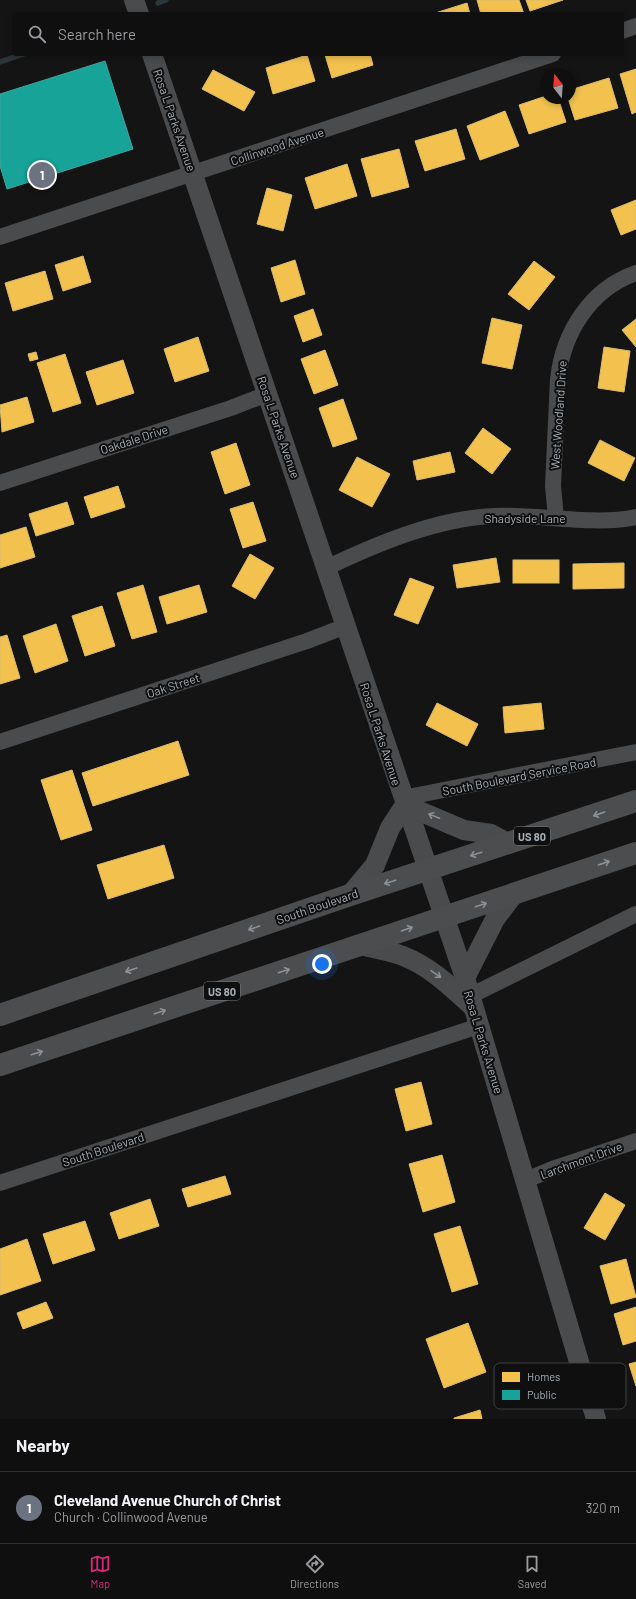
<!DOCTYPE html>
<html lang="en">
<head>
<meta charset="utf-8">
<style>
  body { margin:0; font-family:Barlow,sans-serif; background:#1d1d1e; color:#f1f3f6 }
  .compass { position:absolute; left:540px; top:68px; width:36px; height:36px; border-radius:50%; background:#0f0f10; box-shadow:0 2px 6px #0003; rotate:343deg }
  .you { position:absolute; left:322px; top:964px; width:14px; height:14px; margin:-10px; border:3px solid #fff; border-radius:50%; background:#1a73e8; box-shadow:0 0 0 6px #1a73e833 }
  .badge { display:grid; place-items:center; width:26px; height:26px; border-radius:50%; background:#db2777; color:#fff; font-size:13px; font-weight:700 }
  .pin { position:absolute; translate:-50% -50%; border:2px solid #fff; box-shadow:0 1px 4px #0006 }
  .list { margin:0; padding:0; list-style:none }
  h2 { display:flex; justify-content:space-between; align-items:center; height:52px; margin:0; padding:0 16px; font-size:17px }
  h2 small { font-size:13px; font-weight:400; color:#9b9c9f }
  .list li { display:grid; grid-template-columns:26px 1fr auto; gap:12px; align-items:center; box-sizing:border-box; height:72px; padding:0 16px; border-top:1px solid #2f2f30 }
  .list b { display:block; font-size:15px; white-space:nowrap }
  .list p { margin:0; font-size:13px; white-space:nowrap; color:#9b9c9f }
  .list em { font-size:13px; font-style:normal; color:#9b9c9f }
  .icon { flex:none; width:22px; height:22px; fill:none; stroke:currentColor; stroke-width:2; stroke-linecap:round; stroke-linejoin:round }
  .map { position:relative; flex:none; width:636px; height:1419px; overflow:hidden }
  .search { position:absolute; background:#0f0f10; box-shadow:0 2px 6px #0003; left:12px; right:12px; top:12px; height:44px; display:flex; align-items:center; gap:10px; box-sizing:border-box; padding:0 14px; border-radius:4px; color:#9b9c9f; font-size:15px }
  .sheet { height:124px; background:#0f0f10 }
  nav { display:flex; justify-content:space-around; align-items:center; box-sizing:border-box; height:56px; border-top:1px solid #2f2f30; background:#0f0f10; font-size:11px; color:#9b9c9f }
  nav a { display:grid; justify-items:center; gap:2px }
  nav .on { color:#db2777 }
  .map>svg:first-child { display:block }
</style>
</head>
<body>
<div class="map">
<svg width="636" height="1419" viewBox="0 0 636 1419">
  <rect width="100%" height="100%" fill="#141415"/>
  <g fill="#f2c14e" stroke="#dbbb6d">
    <polygon points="477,0 519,0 524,14 481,14"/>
    <polygon points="526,0 563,0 530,11"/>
    <polygon points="467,3 470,14 432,14"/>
    <polygon points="330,54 370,54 373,65 332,78 325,55"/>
    <polygon points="307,55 315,81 273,94 266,68"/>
    <polygon points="636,69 636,112 632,114 620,74"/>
    <polygon points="213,70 255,92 244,111 202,89"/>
    <polygon points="609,78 618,108 575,120 568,98 570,98 570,90"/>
    <polygon points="546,96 546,98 558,98 566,122 529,134 519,105"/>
    <polygon points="505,111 519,146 480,160 467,126"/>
    <polygon points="456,129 465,159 425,171 415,141"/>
    <polygon points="399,149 409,187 372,197 361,159"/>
    <polygon points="347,164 357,196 315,209 305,178"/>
    <polygon points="267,188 292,195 283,231 257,224"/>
    <polygon points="636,200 636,229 621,235 611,210"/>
    <polygon points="83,256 91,282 63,291 55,265"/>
    <polygon points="295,260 305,294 281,302 271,268"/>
    <polygon points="534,261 555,277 529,310 508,294"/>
    <polygon points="45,271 53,299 13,311 5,283"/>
    <polygon points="313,309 322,335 303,342 294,316"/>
    <polygon points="492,318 522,325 512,369 482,363"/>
    <polygon points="636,319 636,347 622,330"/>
    <polygon points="198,337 209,371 175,382 164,349"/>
    <polygon points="604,347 630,351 624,392 598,388"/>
    <polygon points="325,350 338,385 314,394 301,359"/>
    <polygon points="36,352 38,359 30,361 28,354"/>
    <polygon points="65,354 81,403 53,412 37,363"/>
    <polygon points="123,360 134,393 97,405 86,372"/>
    <polygon points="27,397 34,422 2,432 0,405"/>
    <polygon points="343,399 357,439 333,447 319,408"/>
    <polygon points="483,428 511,449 492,474 465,453"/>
    <polygon points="600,440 635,458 624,481 588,463"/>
    <polygon points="236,443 250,485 225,494 211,452"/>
    <polygon points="450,452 455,472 417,480 413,461"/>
    <polygon points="357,457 390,474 372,507 339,490"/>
    <polygon points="118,486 125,507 91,518 84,497"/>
    <polygon points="67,502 74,524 36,536 29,514"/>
    <polygon points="253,502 266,541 243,548 230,509"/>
    <polygon points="26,527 35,557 0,568 0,535"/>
    <polygon points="250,554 274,568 255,599 232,586"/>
    <polygon points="496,558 500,582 457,588 453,565"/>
    <rect x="513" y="560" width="46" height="23"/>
    <polygon points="624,563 624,588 573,589 573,564"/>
    <polygon points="410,578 434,587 418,624 394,615"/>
    <polygon points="143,585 157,632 132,639 117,593"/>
    <polygon points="199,585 207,612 167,624 159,597"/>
    <polygon points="102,606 115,646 85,656 72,616"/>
    <polygon points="56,624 68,661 35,673 23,636"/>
    <polygon points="7,635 20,678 0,684 0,637"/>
    <polygon points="437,703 478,724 467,746 426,725"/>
    <polygon points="541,703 544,729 505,733 503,707"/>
    <polygon points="178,741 189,775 93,806 82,773"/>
    <polygon points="72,770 92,830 61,840 41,780"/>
    <polygon points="164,845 174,878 108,899 97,865"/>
    <polygon points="421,1082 432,1124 406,1131 395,1089"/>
    <polygon points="442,1155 455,1202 423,1212 409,1164"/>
    <polygon points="225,1176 231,1194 188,1207 182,1189"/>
    <polygon points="605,1193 625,1205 605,1240 584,1228"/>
    <polygon points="150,1199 159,1226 119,1239 110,1213"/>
    <polygon points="85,1221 95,1250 53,1264 43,1234"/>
    <polygon points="460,1226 478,1284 452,1292 434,1234"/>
    <polygon points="27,1239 41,1281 0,1295 0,1249"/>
    <polygon points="626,1259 636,1297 611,1304 600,1266"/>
    <polygon points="46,1302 53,1318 23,1329 17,1313"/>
    <polygon points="636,1307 636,1341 623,1345 614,1314"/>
    <polygon points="468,1323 486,1372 444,1388 426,1339"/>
    <polygon points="636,1362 636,1386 629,1364"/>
    <polygon points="480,1410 482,1419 454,1419 454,1418"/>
  </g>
  <polygon fill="#17a398" stroke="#42a6a1" points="105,61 133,149 7,189 0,166 0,94"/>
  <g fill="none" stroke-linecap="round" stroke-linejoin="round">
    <g stroke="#2b3438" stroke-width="5.5">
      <polyline points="158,3 166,0"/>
      <polyline points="0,62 24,54"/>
    </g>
    <g stroke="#494b4d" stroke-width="16">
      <polyline points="622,31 636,26"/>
      <polyline points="0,237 553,54"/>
      <polyline points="0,483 231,408 267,394"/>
      <path d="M556 518 553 486 558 379C563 333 590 289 636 273"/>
      <path d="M326 568C376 544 438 518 494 516 539 514 593 526 636 517"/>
      <polyline points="0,742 307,641 346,626"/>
      <polyline points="403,798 636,752"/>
      <polyline points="470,996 636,914"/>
      <polyline points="526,1180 555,1168 636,1141"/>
      <polyline points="0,1183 479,1026"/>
    </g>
    <g stroke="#494b4d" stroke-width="20">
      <polyline points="134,0 139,14"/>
      <polyline points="152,54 465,978 596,1419"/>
      <polyline points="350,895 375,865 390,828 405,805 464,830 491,834 509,844"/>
      <path d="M361 945C375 949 390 951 403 956 431 967 451 987 473 1007"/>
      <polyline points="465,978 495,919 514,894"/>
    </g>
    <g stroke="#4b4d4f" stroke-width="22">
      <polyline points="0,1015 344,897 636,801"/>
      <polyline points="0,1065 636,853"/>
    </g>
  </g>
  <defs><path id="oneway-shaft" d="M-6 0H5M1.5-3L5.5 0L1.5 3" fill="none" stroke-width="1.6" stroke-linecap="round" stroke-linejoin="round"/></defs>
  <g stroke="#8b9196">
    <use href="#oneway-shaft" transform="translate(599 814) rotate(161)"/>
    <use href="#oneway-shaft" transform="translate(476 854) rotate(162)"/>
    <use href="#oneway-shaft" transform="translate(604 863) rotate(-19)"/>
    <use href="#oneway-shaft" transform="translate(390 882) rotate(162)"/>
    <use href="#oneway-shaft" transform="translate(481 905) rotate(-18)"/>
    <use href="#oneway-shaft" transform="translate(254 928) rotate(161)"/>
    <use href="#oneway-shaft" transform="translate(407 929) rotate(-19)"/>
    <use href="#oneway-shaft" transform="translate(131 970) rotate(161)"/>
    <use href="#oneway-shaft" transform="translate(284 971) rotate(-18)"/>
    <use href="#oneway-shaft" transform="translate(160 1012) rotate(-18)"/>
    <use href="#oneway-shaft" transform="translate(37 1053) rotate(-18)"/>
  </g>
  <g stroke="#8a9096">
    <use href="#oneway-shaft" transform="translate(434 816) rotate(-158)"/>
    <use href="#oneway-shaft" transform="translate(436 974) rotate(35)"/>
  </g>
  <g text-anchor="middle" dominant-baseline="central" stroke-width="4" stroke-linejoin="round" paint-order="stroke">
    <g fill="#0f0f10" stroke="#797e84" stroke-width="1">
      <rect x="514" y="827" width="36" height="18" rx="3"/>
      <rect x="204" y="982" width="36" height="18" rx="3"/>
    </g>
    <g font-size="11" font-weight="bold" fill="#a6aeb5">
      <text x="532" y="836">US 80</text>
      <text x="222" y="991">US 80</text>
    </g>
    <g font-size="12" fill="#a6aeb5" stroke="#0f0f10">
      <text transform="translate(175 120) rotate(71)">Rosa L Parks Avenue</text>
      <text transform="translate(277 146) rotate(-18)">Collinwood Avenue</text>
      <text transform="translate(558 415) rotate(-86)">West Woodland Drive</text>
      <text transform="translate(279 427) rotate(71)">Rosa L Parks Avenue</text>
      <text transform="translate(134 439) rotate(-18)">Oakdale Drive</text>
      <text x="525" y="518">Shadyside Lane</text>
      <text transform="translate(173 685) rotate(-18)">Oak Street</text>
      <text transform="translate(381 734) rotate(72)">Rosa L Parks Avenue</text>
      <text transform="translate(519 776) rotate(-11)">South Boulevard Service Road</text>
      <text transform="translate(317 906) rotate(-19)">South Boulevard</text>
      <text transform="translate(484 1042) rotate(73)">Rosa L Parks Avenue</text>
      <text transform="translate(103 1149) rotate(-18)">South Boulevard</text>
      <text transform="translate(581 1160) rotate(-20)">Larchmont Drive</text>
    </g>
  </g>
  <rect x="494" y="1363" width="132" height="46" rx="6" fill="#0f0f10" stroke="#3c3f42" stroke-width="1"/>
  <rect x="502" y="1372" width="18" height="10" fill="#f2c14e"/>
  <rect x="502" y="1390" width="18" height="10" fill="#17a398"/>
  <g font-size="11" fill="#a6aeb5">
    <text x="527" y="1381">Homes</text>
    <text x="527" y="1399">Public</text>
  </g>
</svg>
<svg class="compass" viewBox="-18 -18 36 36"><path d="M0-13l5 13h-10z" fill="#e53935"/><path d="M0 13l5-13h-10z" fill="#9b9c9f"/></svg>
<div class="you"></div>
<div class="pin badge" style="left:42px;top:175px;background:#6b7280">1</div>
<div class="search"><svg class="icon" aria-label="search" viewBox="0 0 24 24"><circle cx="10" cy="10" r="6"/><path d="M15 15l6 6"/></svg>Search here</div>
</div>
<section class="sheet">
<h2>Nearby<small></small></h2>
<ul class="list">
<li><span class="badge" style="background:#6b7280">1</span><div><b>Cleveland Avenue Church of Christ</b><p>Church · Collinwood Avenue</p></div><em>320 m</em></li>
</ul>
</section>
<nav>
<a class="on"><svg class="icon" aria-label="map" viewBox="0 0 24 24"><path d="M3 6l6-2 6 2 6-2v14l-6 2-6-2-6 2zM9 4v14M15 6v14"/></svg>Map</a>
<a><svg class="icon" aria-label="directions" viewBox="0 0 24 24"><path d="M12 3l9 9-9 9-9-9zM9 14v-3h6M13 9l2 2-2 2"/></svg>Directions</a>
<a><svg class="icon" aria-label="saved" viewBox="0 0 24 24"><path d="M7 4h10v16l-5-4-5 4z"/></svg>Saved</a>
</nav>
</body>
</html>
